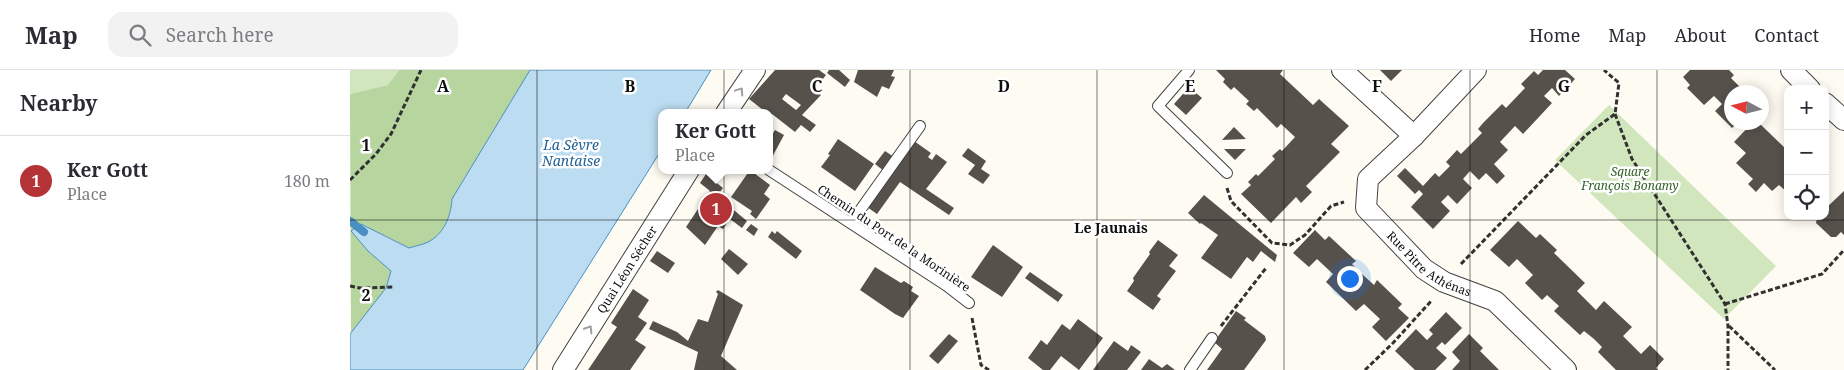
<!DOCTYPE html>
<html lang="en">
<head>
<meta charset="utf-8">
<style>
  body { margin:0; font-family:"Noto Serif",serif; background:#f2f2f3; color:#2b2b33 }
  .controls { position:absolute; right:15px; top:15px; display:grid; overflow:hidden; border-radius:10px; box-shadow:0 2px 12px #0003 }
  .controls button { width:45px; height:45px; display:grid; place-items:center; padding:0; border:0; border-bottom:1px solid #e1e1e2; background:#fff; color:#2b2b33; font:25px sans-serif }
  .compass { position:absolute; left:1374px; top:15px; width:45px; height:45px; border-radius:50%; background:#fff; box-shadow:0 2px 12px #0003; rotate:277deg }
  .you { position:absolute; left:999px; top:208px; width:18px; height:18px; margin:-12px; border:4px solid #fff; border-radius:50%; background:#1a73e8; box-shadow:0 0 0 8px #1a73e833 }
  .badge { display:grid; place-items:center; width:32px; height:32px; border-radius:50%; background:#b33336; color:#fff; font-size:16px; font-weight:700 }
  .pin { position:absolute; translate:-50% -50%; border:2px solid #fff; box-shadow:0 1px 5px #0006 }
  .popup { position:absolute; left:308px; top:39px; width:115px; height:65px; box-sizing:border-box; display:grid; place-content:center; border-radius:10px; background:#fff; filter:drop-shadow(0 1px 4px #0005); font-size:16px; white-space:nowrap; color:#7c7c81 }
  .popup b { font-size:19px; color:#2b2b33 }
  .popup::after { content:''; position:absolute; left:50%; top:100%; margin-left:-10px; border:10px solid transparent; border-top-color:#fff }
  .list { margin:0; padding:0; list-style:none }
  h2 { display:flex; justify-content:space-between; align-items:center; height:65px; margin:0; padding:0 20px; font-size:21px }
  h2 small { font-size:16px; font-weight:400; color:#7c7c81 }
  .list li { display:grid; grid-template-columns:32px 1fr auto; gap:15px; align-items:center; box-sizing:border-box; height:90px; padding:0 20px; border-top:1px solid #e1e1e2 }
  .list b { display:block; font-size:19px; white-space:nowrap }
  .list p { margin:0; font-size:16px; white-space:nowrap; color:#7c7c81 }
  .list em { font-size:16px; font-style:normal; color:#7c7c81 }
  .icon { flex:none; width:28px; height:28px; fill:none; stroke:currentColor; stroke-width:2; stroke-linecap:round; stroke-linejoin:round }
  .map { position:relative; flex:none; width:1494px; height:300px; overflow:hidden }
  header { display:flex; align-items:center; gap:30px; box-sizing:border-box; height:70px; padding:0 25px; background:#fff; border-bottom:1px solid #e1e1e2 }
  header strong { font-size:24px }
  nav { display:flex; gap:28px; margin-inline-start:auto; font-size:18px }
  .search { width:350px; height:45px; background:#f2f2f3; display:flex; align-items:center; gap:12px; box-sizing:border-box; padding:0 18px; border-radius:15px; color:#7c7c81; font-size:19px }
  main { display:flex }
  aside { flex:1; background:#fff }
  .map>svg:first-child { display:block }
</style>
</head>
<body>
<header>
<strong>Map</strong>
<div class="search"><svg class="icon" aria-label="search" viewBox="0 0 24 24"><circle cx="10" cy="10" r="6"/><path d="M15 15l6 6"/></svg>Search here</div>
<nav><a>Home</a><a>Map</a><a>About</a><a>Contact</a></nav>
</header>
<main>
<aside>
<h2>Nearby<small></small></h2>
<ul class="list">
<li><span class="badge">1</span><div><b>Ker Gott</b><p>Place</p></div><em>180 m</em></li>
</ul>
</aside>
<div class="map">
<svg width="1494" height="300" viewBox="0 0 1494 300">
  <rect width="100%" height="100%" fill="#fefcf2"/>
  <g fill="#d2e6be">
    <polygon points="0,0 49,0 38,15 0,24"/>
    <polygon points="1259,35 1426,196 1374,249 1205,90"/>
  </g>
  <path fill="#b6d59f" d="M49 0H180L102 129C101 146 94 164 78 172 72 175 65 176 59 178L36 166 2 161 18 181 41 201 36 218 1 263 0 24 38 15Z"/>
  <path fill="#bbdcf1" stroke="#498fc2" d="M180 0H361L335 43H312V79L173 300H0V264L36 218 41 201 18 181 1 161 11 154 59 178C65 176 72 175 78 172 94 164 101 146 102 129Z"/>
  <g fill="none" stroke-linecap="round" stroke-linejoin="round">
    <polyline stroke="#498fc2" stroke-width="8" points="0,151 14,162"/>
  </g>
  <g fill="#57514c" fill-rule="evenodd">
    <path d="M425 0H469L476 5 465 19 471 25 452 45 466 55 460 62 451 55 445 62 422 44 420 46V43H417L399 29ZM436 24 451 35 446 40 432 29Z"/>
    <polygon points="479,0 489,0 500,10 495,17 477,3"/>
    <polygon points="508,0 544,0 541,6 545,7 539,19 532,16 527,27 504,12"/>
    <polygon points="866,0 933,0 930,4 963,35 969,29 999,56 981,74 990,82 956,116 962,122 951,133 946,127 921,153 891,124 901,115 898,112 906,104 908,106 925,89 922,86 930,79 932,81 945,67 931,54 927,58 907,38 904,41 896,34 899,31 884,17 881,20 873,12 875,9"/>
    <polygon points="1030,0 1052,0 1041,11"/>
    <polygon points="1193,0 1215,0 1225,9 1209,26 1202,18 1194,26 1202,33 1173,64 1165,56 1150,72 1158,80 1144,94 1155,106 1147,114 1136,103 1129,110 1120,101 1113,109 1122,118 1107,134 1098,125 1091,132 1100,141 1083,159 1061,137 1073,124 1069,120 1065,124 1047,106 1055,98 1073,116 1085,103 1089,107 1100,96 1096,92 1107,80 1111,84 1132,63 1128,59 1133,53 1152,34 1156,38 1175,18 1171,14 1184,1 1188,5"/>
    <polygon points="1340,0 1379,0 1384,5 1381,8 1395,22 1382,22 1382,52 1388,52 1382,58 1365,41 1372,34 1364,26 1354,35 1337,18 1340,15 1333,7"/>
    <polygon points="839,17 852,28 836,45 824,34"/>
    <polygon points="1403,52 1408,52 1438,81 1438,123 1429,115 1422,121 1414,113 1406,122 1398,114 1403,109 1386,93 1396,83 1384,72"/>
    <polygon points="884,57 896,69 872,70"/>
    <polygon points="425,60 434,65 420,91 420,68"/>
    <polygon points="488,69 524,94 505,121 471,97 480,85 478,84"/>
    <polygon points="564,71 581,83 578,87 582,90 586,84 597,92 576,119 604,138 599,145 550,112 527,144 517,137"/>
    <polygon points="618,78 636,91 631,99 640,105 633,114 618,104 625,95 612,86"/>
    <polygon points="874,79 896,79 885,90"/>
    <polygon points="535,81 544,87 534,101 525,94"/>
    <polygon points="400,100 420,115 414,124 420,129 406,149 400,144 402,141 381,127"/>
    <polygon points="356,104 373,118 367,126 397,151 392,158 380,149 373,159 368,156 355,175 336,157 360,121 350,113"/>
    <polygon points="1494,121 1494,165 1491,162 1486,167 1481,167 1466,153 1467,148 1468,146 1475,146 1475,139"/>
    <polygon points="854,125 927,185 925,192 911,181 903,192 897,187 881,209 851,188 868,165 851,153 850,154 838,143"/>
    <polygon points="1168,151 1186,168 1190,164 1207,180 1204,183 1235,213 1227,221 1246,240 1254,231 1282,257 1273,266 1291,284 1300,275 1314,289 1306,298 1308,300 1266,300 1248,282 1252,277 1244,269 1234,261 1230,265 1204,241 1209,236 1197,225 1192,230 1175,213 1183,205 1167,189 1159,197 1140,180"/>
    <polygon points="401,154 408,159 404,166 396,160"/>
    <polygon points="965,160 975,170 979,166 1006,191 1002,194 1012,204 1024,215 1027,210 1052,234 1048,238 1059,248 1036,271 1022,257 1030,249 1014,234 1006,241 976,212 983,204 967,189 959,197 943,183"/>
    <polygon points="422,161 425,164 427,161 452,181 446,189 418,167"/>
    <polygon points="808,170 828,185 819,196 826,201 807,226 811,229 803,240 777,221 784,211 783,208 800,184 799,182"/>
    <polygon points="643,175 673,197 652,227 621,207"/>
    <polygon points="379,179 398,194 388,205 371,189"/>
    <polygon points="307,181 325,193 318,203 300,191"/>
    <polygon points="525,197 551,213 554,211 563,217 561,221 569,226 553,248 545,244 510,220"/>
    <polygon points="680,202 713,225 708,232 675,208"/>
    <polygon points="283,219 299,230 288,247 297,253 285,270 296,277 280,300 238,300 267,257 261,253"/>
    <polygon points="368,220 393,235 371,286 387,300 344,300 348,282 299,259 303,251 327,262 338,271 348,249 358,252 368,224 366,222"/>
    <polygon points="886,241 896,248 894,250 915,266 916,270 894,300 857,300 872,279 864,272"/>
    <polygon points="1096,242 1112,258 1095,275 1092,272 1086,278 1097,288 1085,300 1065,300 1045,281 1066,259 1077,270 1083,264 1079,260"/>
    <polygon points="728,249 753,268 729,300 711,286 700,300 693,300 678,288 691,270 697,275 712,254 720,260"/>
    <polygon points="599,264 608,271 588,294 579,286"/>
    <polygon points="1119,264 1133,278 1130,281 1149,300 1102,300 1110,291 1102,282"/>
    <polygon points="764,271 778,281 781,275 791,282 777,300 743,300"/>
    <polygon points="799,289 812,298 817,294 825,300 791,300"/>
  </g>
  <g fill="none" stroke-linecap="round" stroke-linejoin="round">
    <defs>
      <g id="lane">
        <polyline points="839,0 808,36 877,103"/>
        <polyline points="419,100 597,216 619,233"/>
        <polyline points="501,153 570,56"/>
        <polyline points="840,300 862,268"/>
      </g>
      <g id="street">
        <polyline points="992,0 1064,66"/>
        <path id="s1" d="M1126 0 1064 66 1018 109 1016 138 1074 199 1094 212 1145 231 1216 300"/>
        <polyline points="1441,0 1460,19"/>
        <polyline points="1475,33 1494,50"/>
        <polyline points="376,43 405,0"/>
        <path id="s2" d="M213 300 339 100"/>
      </g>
    </defs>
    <use href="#lane" stroke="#424242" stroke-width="12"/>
    <use href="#street" stroke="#424242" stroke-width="22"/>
    <g stroke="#313131" stroke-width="3" stroke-dasharray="5 2.5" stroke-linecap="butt">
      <polyline points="1265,44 1282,89 1375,234 1378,256 1378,300"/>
      <polyline points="0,110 26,84 41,64 71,0"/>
      <polyline points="877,118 881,131 922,173 940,175 955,165 981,136 994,132"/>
      <polyline points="1111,194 1236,65 1265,44 1269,13 1254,0"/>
      <polyline points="0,216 10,218 43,217"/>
      <polyline points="1375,234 1472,204 1494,180"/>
      <polyline points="622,248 631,295 639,300"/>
      <polyline points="871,256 916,198"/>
      <polyline points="1379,256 1425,300"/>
      <polyline points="1015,300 1043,273 1082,230"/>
    </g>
    <use href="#lane" stroke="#fff" stroke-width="10"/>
    <use href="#street" stroke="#fff" stroke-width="20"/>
  </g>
  <defs><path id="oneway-chevron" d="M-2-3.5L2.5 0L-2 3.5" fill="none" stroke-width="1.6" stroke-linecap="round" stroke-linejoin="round" transform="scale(1.25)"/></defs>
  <g stroke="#9f9f9f">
    <use href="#oneway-chevron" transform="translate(390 21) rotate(-56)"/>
    <use href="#oneway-chevron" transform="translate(239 259) rotate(-58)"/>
  </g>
  <path fill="none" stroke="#0f0f0f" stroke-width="1" stroke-opacity="0.55" d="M187 0V300M374 0V300M560 0V300M747 0V300M934 0V300M1120 0V300M1307 0V300M0 150H1494"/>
  <g text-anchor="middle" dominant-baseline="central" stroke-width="5" stroke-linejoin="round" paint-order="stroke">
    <g font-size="12" font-style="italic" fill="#306225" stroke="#fff">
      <text x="1280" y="101">Square<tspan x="1280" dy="14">François Bonamy</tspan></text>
    </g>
    <g font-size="12" fill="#0f0f0f" stroke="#fff">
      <text transform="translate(544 168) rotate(34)">Chemin du Port de la Morinière</text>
      <text stroke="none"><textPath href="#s1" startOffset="268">Rue Pitre Athénas</textPath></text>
      <text stroke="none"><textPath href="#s2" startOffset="119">Quai Léon Sécher</textPath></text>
    </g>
    <g font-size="14" font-style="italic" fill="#236297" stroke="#fff">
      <text x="221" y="74">La Sèvre<tspan x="221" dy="16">Nantaise</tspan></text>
    </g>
    <g font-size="14" font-weight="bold" fill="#0f0f0f" stroke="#fff">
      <text x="761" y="157">Le Jaunais</text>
    </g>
  </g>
  <g font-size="16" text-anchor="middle" font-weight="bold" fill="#0f0f0f" stroke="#fff" stroke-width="5" stroke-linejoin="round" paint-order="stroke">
    <text x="93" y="22">A</text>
    <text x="280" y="22">B</text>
    <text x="467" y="22">C</text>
    <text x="654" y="22">D</text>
    <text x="840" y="22">E</text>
    <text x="1027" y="22">F</text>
    <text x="1214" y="22">G</text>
    <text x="16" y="81">1</text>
    <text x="16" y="231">2</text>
  </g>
</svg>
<div class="controls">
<button>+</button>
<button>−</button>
<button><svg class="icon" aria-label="locate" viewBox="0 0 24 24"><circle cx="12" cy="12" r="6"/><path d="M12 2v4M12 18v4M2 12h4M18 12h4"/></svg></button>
</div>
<svg class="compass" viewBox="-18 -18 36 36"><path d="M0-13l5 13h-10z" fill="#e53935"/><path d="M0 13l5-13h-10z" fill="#7c7c81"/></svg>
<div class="you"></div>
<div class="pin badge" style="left:366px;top:139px">1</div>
<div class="popup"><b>Ker Gott</b>Place</div>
</div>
</main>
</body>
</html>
